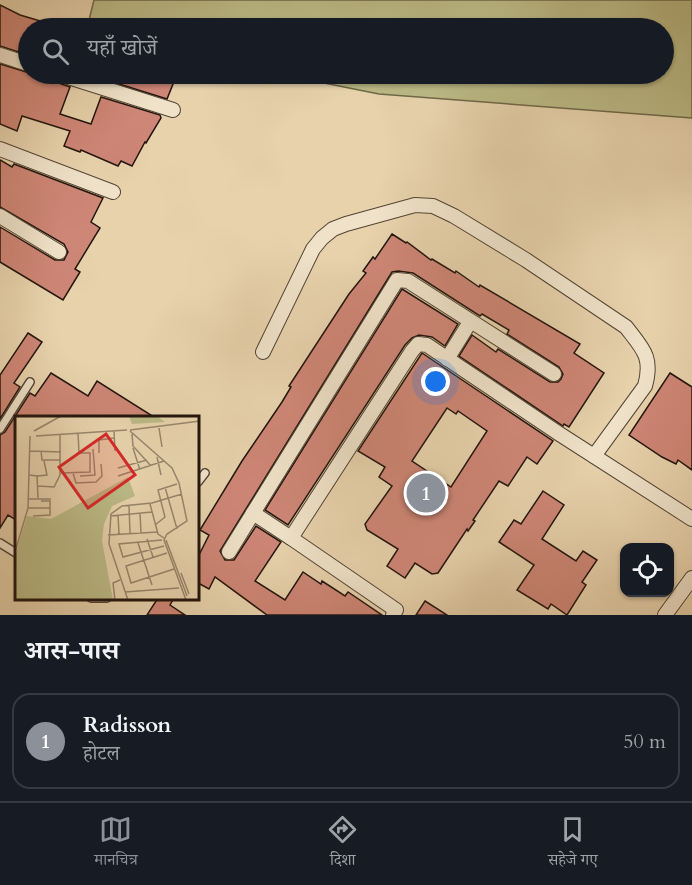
<!DOCTYPE html>
<html lang="hi">
<head>
<meta charset="utf-8">
<style>
  body { margin:0; font-family:Cardo,"Noto Serif Devanagari",serif; background:#242831; color:#f1f3f6 }
  .controls { position:absolute; right:18px; bottom:18px; display:grid; overflow:hidden; border-radius:12px; box-shadow:0 2px 4px #0004 }
  .controls button { width:54px; height:54px; display:grid; place-items:center; padding:0; border:0; border-bottom:2px solid #363941; background:#171b24; color:#f1f3f6; font:30px sans-serif }
  .you { position:absolute; left:436px; top:382px; width:21px; height:21px; margin:-15px; border:4px solid #fff; border-radius:50%; background:#1a73e8; box-shadow:0 0 0 9px #1a73e833 }
  .badge { display:grid; place-items:center; width:39px; height:39px; border-radius:50%; background:#8c9099; color:#fff; font-size:20px; font-weight:700 }
  .pin { position:absolute; translate:-50% -50%; border:3px solid #fff; box-shadow:0 2px 6px #0006 }
  .list { margin:0; padding:0; list-style:none }
  h2 { display:flex; justify-content:space-between; align-items:center; height:78px; margin:0; padding:0 24px; font-size:26px }
  h2 small { font-size:20px; font-weight:400; color:#9ea1a6 }
  .list li { display:grid; grid-template-columns:39px 1fr auto; gap:18px; align-items:center; box-sizing:border-box; height:96px; margin:0 12px 12px; padding:0 12px; border:2px solid #363941; border-radius:18px }
  .list b { display:block; font-size:22px; white-space:nowrap }
  .list p { margin:0; font-size:20px; white-space:nowrap; color:#9ea1a6 }
  .list em { font-size:20px; font-style:normal; color:#9ea1a6 }
  .icon { flex:none; width:33px; height:33px; fill:none; stroke:currentColor; stroke-width:2; stroke-linecap:round; stroke-linejoin:round }
  .map { position:relative; flex:none; width:692px; height:615px; overflow:hidden }
  .search { position:absolute; background:#171b24; box-shadow:0 2px 4px #0004; left:18px; right:18px; top:18px; height:66px; display:flex; align-items:center; gap:15px; box-sizing:border-box; padding:0 21px; border-radius:33px; color:#9ea1a6; font-size:22px }
  .sheet { height:186px; background:#171b24 }
  nav { display:flex; justify-content:space-around; align-items:center; box-sizing:border-box; height:84px; border-top:2px solid #363941; background:#171b24; font-size:16px; color:#9ea1a6 }
  nav a { display:grid; justify-items:center; gap:3px }
  nav .on { color:#8c9099 }
  .map>svg:first-child { display:block }
</style>
</head>
<body>
<div class="map">
<svg width="692" height="615" viewBox="0 0 692 615">
  <rect width="100%" height="100%" fill="#e7d2ac"/>
  <filter id="stains"><feTurbulence type="fractalNoise" baseFrequency=".00333" numOctaves="4"/><feColorMatrix values="0 0 0 0 .2 0 0 0 0 .09 0 0 0 0 .02 0 0 0 .5 -.17"/></filter>
  <radialGradient id="worn" r=".72"><stop offset=".6" stop-color="#630" stop-opacity="0"/><stop offset="1" stop-color="#630" stop-opacity=".3"/></radialGradient>
  <polygon fill="#bbba86" stroke="#6e684a" stroke-width="1.5" points="94,0 692,0 692,118 379,94 279,74 664,74 664,28 87,28"/>
  <g fill="#ce8676" stroke="#22150d" stroke-width="1.5" fill-rule="evenodd">
    <polygon points="0,5 20,15 54,25 54,28 28,28 28,55 0,46"/>
    <polygon points="0,64 33,74 70,87 60,114 91,124 101,97 160,115 161,118 146,143 145,142 132,166 121,161 118,166 81,150 80,152 64,146 70,131 22,116 17,131 0,124"/>
    <polygon points="87,74 177,74 167,99"/>
    <polygon points="0,160 12,167 14,164 103,198 91,222 100,228 75,269 80,272 63,300 0,262 0,227 55,260 64,260 68,252 64,244 0,207"/>
    <polygon points="392,234 406,243 407,242 431,260 432,259 455,273 456,271 479,287 480,285 580,344 574,353 604,373 569,427 564,424 563,426 459,356 472,335 496,352 498,349 550,382 558,382 561,379 563,374 559,367 507,334 509,330 482,314 480,316 413,273 398,271 392,272 220,551 225,560 234,560 256,526 281,542 255,581 285,600 303,572 321,584 322,581 345,596 348,592 382,615 267,615 215,577 209,589 198,583 198,557 209,535 200,530 242,461 282,402 291,387 289,386 349,294 366,273 363,271 373,257 375,259"/>
    <polygon points="402,289 458,324 445,346 432,337 419,335 412,338 405,345 288,525 265,510"/>
    <polygon points="28,333 42,342 14,383 20,387 0,419 0,375"/>
    <path d="M422 353 553 441 537 464 527 457 508 486 499 481 473 520 475 521 468 531 467 529 438 573 432 574 415 563 405 578 387 566 398 549 367 530 365 524 392 486 379 477 385 467 358 451ZM447 408 456 414 458 411 487 431 451 487 412 461Z"/>
    <polygon points="51,373 88,396 97,381 154,417 16,417 16,520 8,515 0,528 0,435 5,432 30,393 35,396"/>
    <polygon points="670,373 692,387 692,470 678,460 676,464 662,457 629,435"/>
    <polygon points="543,491 564,505 542,539 576,561 583,551 597,560 582,582 586,585 567,615 551,604 548,609 517,590 534,565 499,542 514,520 521,524"/>
    <polygon points="158,598 174,598 170,605 185,615 147,615"/>
    <polygon points="425,601 447,615 416,615"/>
  </g>
  <g fill="none" stroke-linecap="round" stroke-linejoin="round">
    <defs>
      <g id="lane">
        <polyline points="0,429 30,382"/>
        <polyline points="198,482 205,473"/>
        <polyline points="0,543 16,553"/>
        <polyline points="91,598 107,598"/>
      </g>
      <g id="street">
        <polyline points="0,55 28,64"/>
        <polyline points="59,74 173,110"/>
        <polyline points="0,149 113,192"/>
        <polyline points="0,216 59,252"/>
        <path d="M263 352 313 249 322 238 333 229 346 224 415 205 433 206 454 216 526 260 626 327C643 349 653 357 645 386L594 456"/>
        <polyline points="447,359 470,322"/>
        <polyline points="253,513 291,538"/>
        <polyline points="229,552 397,280 408,281 554,374"/>
        <polyline points="393,615 396,610 291,538 412,351 418,344 427,345 558,433 692,519"/>
        <polyline points="665,615 692,578"/>
      </g>
    </defs>
    <use href="#lane" stroke="#534435" stroke-width="10"/>
    <use href="#street" stroke="#534435" stroke-width="16"/>
    <use href="#lane" stroke="#efe2c9" stroke-width="7"/>
    <use href="#street" stroke="#efe2c9" stroke-width="14"/>
  </g>
  <g transform="translate(15 416)">
    <rect width="184" height="184" fill="#e7d2ac"/>
    <path d="M114 0H142L150 6 117 8ZM113 61 120 80 97 90 89 108 87 125 98 184H0V140L12 100 36 103Z" fill="#bbba86"/>
    <path fill="none" stroke="#98866c" stroke-width="1.5" d="M144 12 147 31M115 14 185 5M19 15 46 0M99 15 100 35M115 15 157 52 164 67 172 105 152 118 149 124 171 184M117 18 118 30 136 50M21 20 112 14M118 32 125 54M15 35 46 36M26 35 27 44H46M84 37V24L99 22M142 41 146 59M103 52 132 44M46 57 75 56V37H64L63 17M58 57 61 67 81 66 87 60 86 48M14 59 22 60 23 82M22 60 32 59 29 45M65 60 80 59 78 33M103 60 149 45M23 70 39 71 45 59V18M150 71 162 113M13 83H36M135 88 143 118 149 122M114 89 115 117M13 92H35M125 97 126 117M103 99 104 118M18 100 35 99V85H26M95 100 137 96M140 109 150 101 143 74 162 68M93 119 143 116M132 123 138 141M147 124 104 128 108 141 149 130M151 124 172 180M123 127 137 169M0 136 13 92 15 20M152 137 111 150 116 167 159 153M166 157 174 178M110 176 164 172M100 184 98 167 105 164M113 184 94 128 96 98 107 90 137 87 167 78"/>
    <path fill="#d62828" fill-opacity="0.15" stroke="#d62828" stroke-width="3" d="M91 18 120 59 73 92 44 51Z"/>
    <rect width="184" height="184" fill="none" stroke="#22150d" stroke-width="3"/>
  </g>
  <rect width="100%" height="100%" filter="url(#stains)"/>
  <rect width="100%" height="100%" fill="url(#worn)"/>
</svg>
<div class="controls">
<button><svg class="icon" aria-label="locate" viewBox="0 0 24 24"><circle cx="12" cy="12" r="6"/><path d="M12 2v4M12 18v4M2 12h4M18 12h4"/></svg></button>
</div>
<div class="you"></div>
<div class="pin badge" style="left:426px;top:493px">1</div>
<div class="search"><svg class="icon" aria-label="search" viewBox="0 0 24 24"><circle cx="10" cy="10" r="6"/><path d="M15 15l6 6"/></svg>यहाँ खोजें</div>
</div>
<section class="sheet">
<h2>आस-पास<small></small></h2>
<ul class="list">
<li><span class="badge">1</span><div><b>Radisson</b><p>होटल</p></div><em>50 m</em></li>
</ul>
</section>
<nav>
<a class="on"><svg class="icon" aria-label="map" viewBox="0 0 24 24"><path d="M3 6l6-2 6 2 6-2v14l-6 2-6-2-6 2zM9 4v14M15 6v14"/></svg>मानचित्र</a>
<a><svg class="icon" aria-label="directions" viewBox="0 0 24 24"><path d="M12 3l9 9-9 9-9-9zM9 14v-3h6M13 9l2 2-2 2"/></svg>दिशा</a>
<a><svg class="icon" aria-label="saved" viewBox="0 0 24 24"><path d="M7 4h10v16l-5-4-5 4z"/></svg>सहेजे गए</a>
</nav>
</body>
</html>
